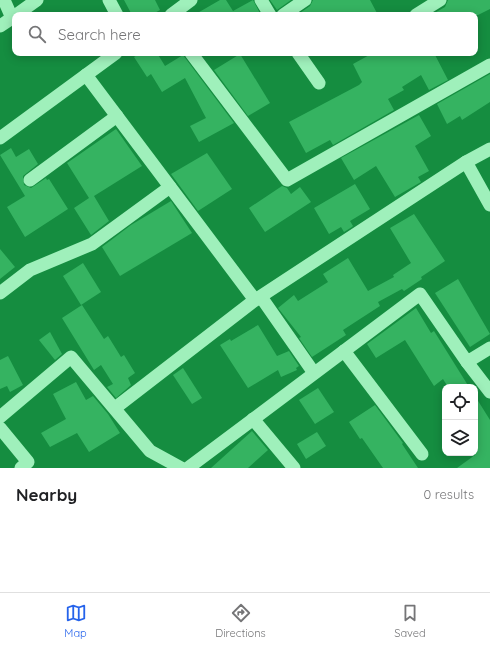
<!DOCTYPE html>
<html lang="en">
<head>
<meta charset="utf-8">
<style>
  body { margin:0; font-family:Quicksand,sans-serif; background:#f2f2f2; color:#202124 }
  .controls { position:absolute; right:12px; bottom:12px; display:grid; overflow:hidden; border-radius:8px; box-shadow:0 2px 10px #0003 }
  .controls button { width:36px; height:36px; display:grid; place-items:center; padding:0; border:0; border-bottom:1px solid #e0e0e0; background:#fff; color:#202124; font:20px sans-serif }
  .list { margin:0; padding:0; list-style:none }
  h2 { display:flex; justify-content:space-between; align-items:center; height:52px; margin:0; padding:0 16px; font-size:17px }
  h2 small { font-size:13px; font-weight:400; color:#757577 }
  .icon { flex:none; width:22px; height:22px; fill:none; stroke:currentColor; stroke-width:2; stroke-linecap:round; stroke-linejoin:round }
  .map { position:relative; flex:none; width:490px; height:468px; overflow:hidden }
  .search { position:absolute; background:#fff; box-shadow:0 2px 10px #0003; left:12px; right:12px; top:12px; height:44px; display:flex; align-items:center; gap:10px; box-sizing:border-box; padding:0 14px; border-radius:8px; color:#757577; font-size:15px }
  .sheet { height:124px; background:#fff }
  nav { display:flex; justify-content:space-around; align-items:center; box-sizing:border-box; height:56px; border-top:1px solid #e0e0e0; background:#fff; font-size:11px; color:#757577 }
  nav a { display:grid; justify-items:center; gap:2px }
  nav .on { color:#2563eb }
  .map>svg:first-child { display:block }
</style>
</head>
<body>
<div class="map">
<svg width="490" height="468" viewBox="0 0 490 468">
  <rect width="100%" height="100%" fill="#158d40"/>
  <g fill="#35b361">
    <polygon points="124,0 155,0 160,10 151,15 132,15"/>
    <polygon points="220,0 226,0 233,11 253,0 261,15 194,15"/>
    <polygon points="270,0 291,0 277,10"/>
    <polygon points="313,0 370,0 378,15 297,15 310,6"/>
    <polygon points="448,0 490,0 490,9 478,15 431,15 445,7"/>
    <polygon points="140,53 157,53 165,66 183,55 234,123 199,142 190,126 206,118 185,78 162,92 151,74 147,77 134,57"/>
    <polygon points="373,53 434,53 448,80 429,90 421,75 402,87 404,90 388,99 394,110 333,145 330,140 306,153 289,122 359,85 362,82 353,64"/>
    <polygon points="240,54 270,103 248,116 214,70"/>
    <polygon points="490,74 490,102 462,120 460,116 447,124 437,104"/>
    <polygon points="419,115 431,136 415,146 429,171 418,177 421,182 395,197 376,166 354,180 341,158"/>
    <polygon points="116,129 142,166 94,196 109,221 91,235 74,208 89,198 67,163"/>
    <polygon points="11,148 16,157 29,149 38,164 23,176 24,185 31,188 46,178 47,180 49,179 68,209 25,237 7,207 25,196 0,155"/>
    <polygon points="207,153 232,189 198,211 171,174"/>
    <polygon points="355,184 370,209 350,221 353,226 352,227 344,232 341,227 329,234 314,208"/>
    <polygon points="282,186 287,188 291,194 300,187 311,202 265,232 249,208"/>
    <polygon points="171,201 192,233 120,276 102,247 131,225"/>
    <polygon points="414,214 445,261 421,277 422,279 404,291 402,289 378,302 380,306 343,330 346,335 312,357 299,338 301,337 278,308 294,295 298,301 328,282 323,274 348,258 368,291 394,277 393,275 411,263 390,228"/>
    <polygon points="0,249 15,267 0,279"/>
    <polygon points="83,263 101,292 81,305 63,276"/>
    <polygon points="458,279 490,334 470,347 435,293"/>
    <polygon points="82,305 104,339 108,336 121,357 124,355 135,373 128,378 131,385 116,398 107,387 113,384 101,365 94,370 62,318"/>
    <polygon points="416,308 431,333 434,331 469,387 448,387 443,379 434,386 405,340 376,358 367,344"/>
    <polygon points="258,325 277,356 289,351 299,366 296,368 297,370 281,377 278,370 248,388 220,345 230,339 231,341"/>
    <polygon points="50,332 62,354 55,360 39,340"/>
    <polygon points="8,356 23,385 10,392 7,386 0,389 0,360"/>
    <polygon points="183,368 202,398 192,404 173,375"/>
    <polygon points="76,382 86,400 93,396 108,414 120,433 89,452 77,433 50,447 41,433 66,419 53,394"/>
    <polygon points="318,388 334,412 315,424 299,400"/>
    <polygon points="475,396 490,420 490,468 457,468 475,455"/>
    <polygon points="375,405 403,443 402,444 418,468 383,468 362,438 360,439 349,422"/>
    <polygon points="252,431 268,450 248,468 211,468"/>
    <polygon points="317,432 326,446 306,459 297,444"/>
  </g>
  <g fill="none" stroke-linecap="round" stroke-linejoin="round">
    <g stroke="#9ff0bb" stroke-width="13">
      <polyline points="4,0 12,18 15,16"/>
      <polyline points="109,0 117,15"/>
      <polyline points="261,0 270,15"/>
      <polyline points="16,15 37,0"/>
      <polyline points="171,15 191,0"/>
      <polyline points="283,15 305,0"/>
      <polyline points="416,15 440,0"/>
      <polyline points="0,26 12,18"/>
      <polyline points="191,53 287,180 490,65"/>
      <polyline points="298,53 319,83"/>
      <polyline points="86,75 255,300"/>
      <polyline points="0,138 116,53"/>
      <polyline points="466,162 490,149"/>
      <polyline points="30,180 117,116"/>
      <polyline points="0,293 30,270 92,244 170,187"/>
      <polyline points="261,297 314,373"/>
      <polyline points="344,351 422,454"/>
      <polyline points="467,362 490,392"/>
      <polyline points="115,408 255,300 466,162 490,205"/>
      <polyline points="0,417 71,357 150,451 181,468"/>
      <polyline points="253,419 294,468"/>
      <polyline points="0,428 28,462 21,468"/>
      <polyline points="188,468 420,294 467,362 490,348"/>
    </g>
  </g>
</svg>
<div class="controls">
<button><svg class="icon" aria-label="locate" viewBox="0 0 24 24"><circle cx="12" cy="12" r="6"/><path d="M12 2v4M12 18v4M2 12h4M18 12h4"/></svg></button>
<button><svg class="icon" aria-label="layers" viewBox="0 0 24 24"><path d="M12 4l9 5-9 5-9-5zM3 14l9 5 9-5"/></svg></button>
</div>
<div class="search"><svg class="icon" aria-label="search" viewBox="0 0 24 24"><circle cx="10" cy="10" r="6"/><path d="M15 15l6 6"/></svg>Search here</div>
</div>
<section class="sheet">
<h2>Nearby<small>0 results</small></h2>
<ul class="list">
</ul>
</section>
<nav>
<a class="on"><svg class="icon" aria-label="map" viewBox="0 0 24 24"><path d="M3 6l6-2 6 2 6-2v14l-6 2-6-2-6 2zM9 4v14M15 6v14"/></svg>Map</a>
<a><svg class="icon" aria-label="directions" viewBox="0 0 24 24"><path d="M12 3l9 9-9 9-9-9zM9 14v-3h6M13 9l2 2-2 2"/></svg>Directions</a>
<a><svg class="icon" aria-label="saved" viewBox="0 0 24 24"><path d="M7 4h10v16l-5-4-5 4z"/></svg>Saved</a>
</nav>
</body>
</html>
